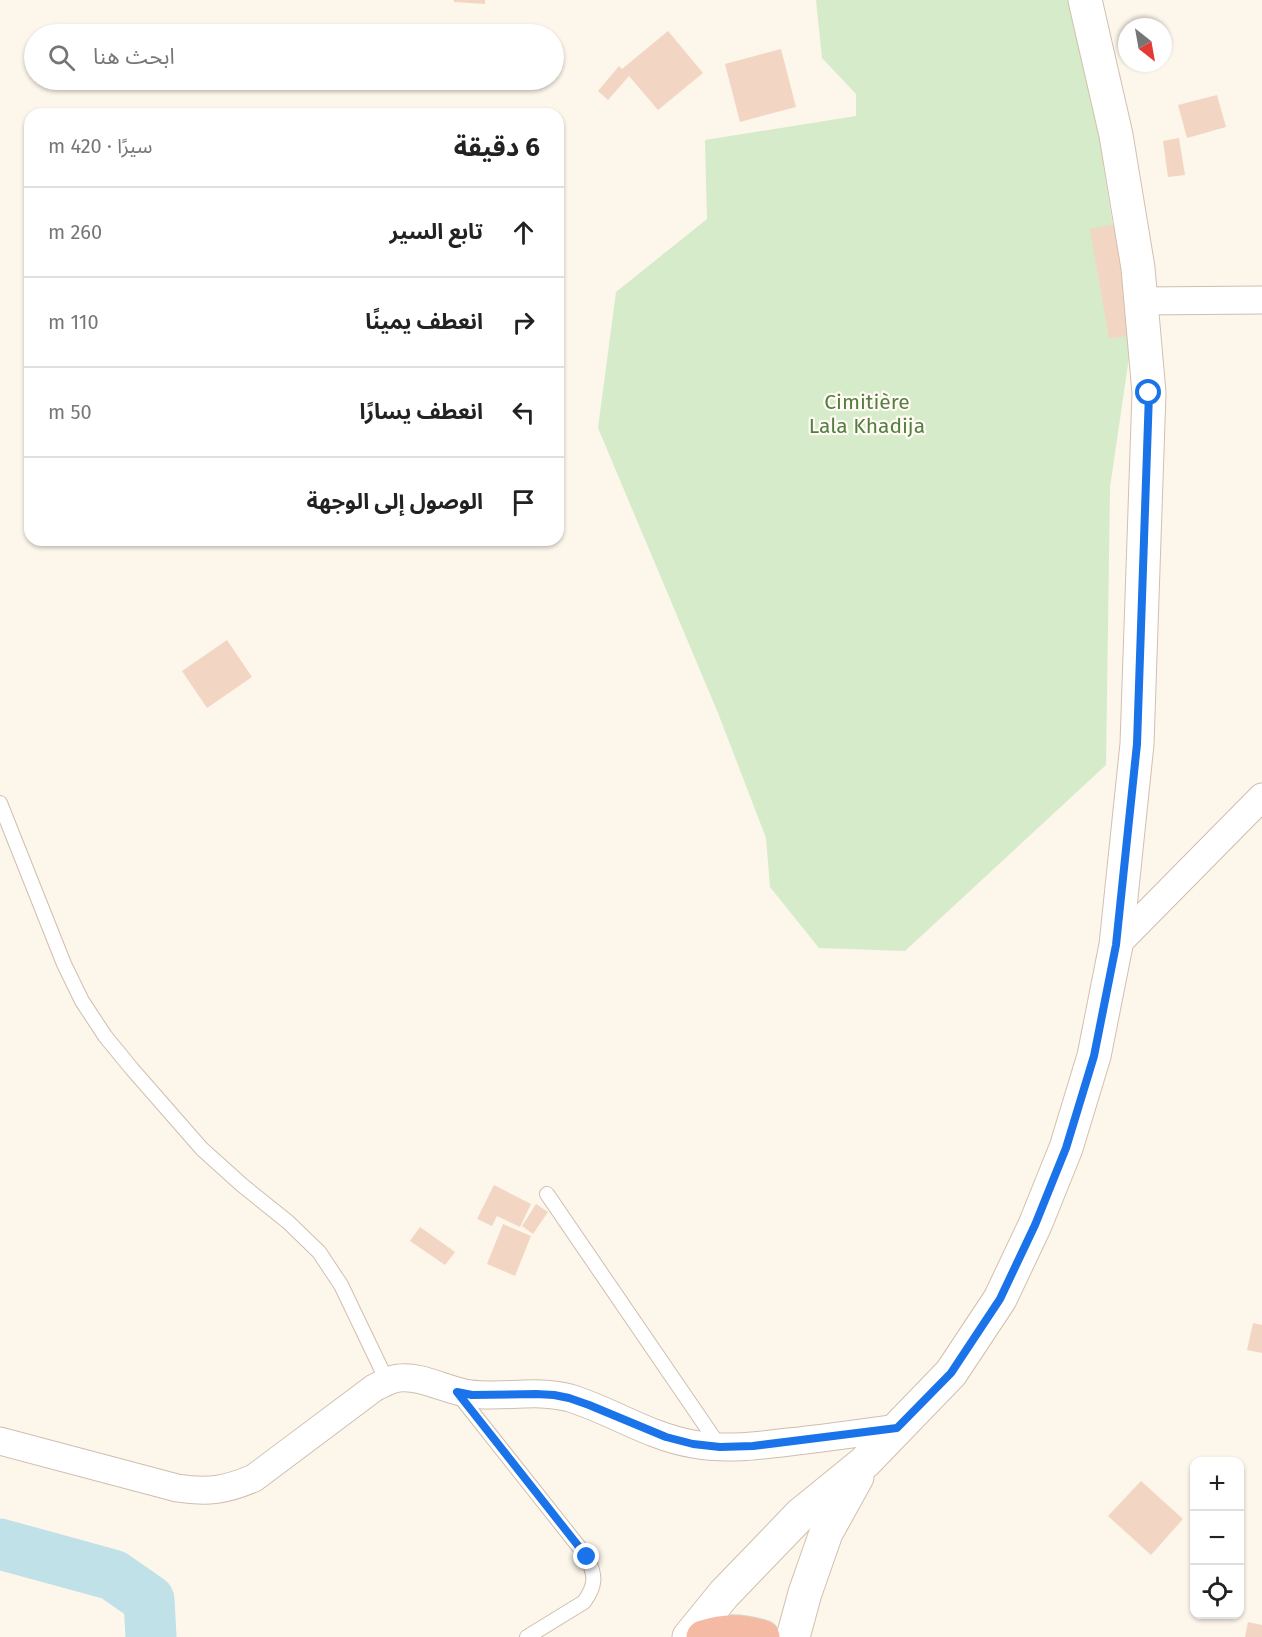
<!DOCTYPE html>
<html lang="ar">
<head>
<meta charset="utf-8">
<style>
  body { margin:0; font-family:"Fira Sans","Noto Sans Arabic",sans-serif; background:#f2f2f2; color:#222; direction:rtl }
  .controls { position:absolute; right:18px; bottom:18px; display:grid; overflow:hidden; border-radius:12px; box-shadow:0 2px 4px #0004 }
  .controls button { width:54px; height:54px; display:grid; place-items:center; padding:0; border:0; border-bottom:2px solid #e0e0e0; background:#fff; color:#222; font:30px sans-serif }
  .compass { position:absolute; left:1118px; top:18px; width:54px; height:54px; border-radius:50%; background:#fff; box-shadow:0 2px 4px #0004; rotate:149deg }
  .stop { position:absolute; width:18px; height:18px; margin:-14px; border:4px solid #1a73e8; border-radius:50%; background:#fff }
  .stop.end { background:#1a73e8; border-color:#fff; box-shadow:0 2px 6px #0008 }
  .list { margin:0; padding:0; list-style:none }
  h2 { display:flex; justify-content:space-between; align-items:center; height:78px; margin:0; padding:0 24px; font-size:26px }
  h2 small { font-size:20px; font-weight:400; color:#767676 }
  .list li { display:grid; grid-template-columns:39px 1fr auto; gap:18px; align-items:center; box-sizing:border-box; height:90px; padding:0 24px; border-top:2px solid #e0e0e0 }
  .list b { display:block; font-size:22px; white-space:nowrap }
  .list em { font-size:20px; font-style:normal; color:#767676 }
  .icon { flex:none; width:33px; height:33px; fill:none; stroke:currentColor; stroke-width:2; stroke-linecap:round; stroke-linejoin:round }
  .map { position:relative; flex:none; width:1262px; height:1637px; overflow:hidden; direction:ltr }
  .search { position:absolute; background:#fff; box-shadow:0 2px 4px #0004; left:24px; top:24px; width:540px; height:66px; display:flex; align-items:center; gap:15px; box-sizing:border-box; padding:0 21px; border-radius:33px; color:#767676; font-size:22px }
  .panel { position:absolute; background:#fff; box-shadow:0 2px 4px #0004; left:24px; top:108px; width:540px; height:438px; border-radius:18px; direction:rtl }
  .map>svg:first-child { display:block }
</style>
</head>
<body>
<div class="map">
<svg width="1262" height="1637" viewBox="0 0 1262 1637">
  <rect width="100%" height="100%" fill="#fdf6eb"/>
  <polygon fill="#d6ebc9" points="816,0 1078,0 1131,344 1110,487 1106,765 905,951 819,948 770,887 766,838 718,713 598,428 616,292 707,219 705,140 856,116 856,94 822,58"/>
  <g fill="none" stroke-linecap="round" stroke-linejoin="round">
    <polyline stroke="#bfe1e7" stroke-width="51" points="0,1544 113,1575 149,1600 151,1637"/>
  </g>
  <g fill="#f2d6c3">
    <polygon points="454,0 485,0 485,4 454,2"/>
    <polygon points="668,31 703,73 658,110 629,76 608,100 598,91 619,66 622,69"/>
    <polygon points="781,49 796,107 740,122 725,64"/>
    <polygon points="1217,95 1226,127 1187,138 1178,105"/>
    <polygon points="1179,138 1185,175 1168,177 1163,141"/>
    <polygon points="1118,224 1137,334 1109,339 1090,229"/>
    <polygon points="227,640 252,677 207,708 182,671"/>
    <polygon points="494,1185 531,1204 520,1227 497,1216 492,1226 477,1219"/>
    <polygon points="536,1204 548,1212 533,1234 522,1226"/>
    <polygon points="503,1224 531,1236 515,1276 487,1264"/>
    <polygon points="420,1227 455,1252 445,1265 410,1241"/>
    <polygon points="1253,1323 1262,1325 1262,1353 1247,1350"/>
    <polygon points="1141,1481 1183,1519 1151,1555 1108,1516"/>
    <polygon points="1248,1622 1262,1625 1262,1637 1245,1637"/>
  </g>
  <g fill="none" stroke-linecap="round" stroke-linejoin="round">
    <defs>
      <g id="lane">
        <polyline points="0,803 64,964 82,1001 105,1036 132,1069 202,1149 242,1185 288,1222 319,1252 341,1285 387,1381"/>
        <polyline points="547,1194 720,1447"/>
        <path d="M458 1394 587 1557C596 1576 596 1585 584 1602L527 1637"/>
      </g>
      <g id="street">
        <polyline points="1141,301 1262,300"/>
        <polyline points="1116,945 1262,797"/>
        <path d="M0 1441 177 1488C208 1493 226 1490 254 1478L374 1388C382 1384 390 1379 399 1378 421 1375 447 1391 470 1394 503 1398 537 1389 570 1398 612 1411 650 1437 693 1444 725 1450 757 1446 789 1442 825 1438 861 1433 897 1428"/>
      </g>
      <g id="secondary">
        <polyline points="689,1637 724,1594 801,1514 865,1462 951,1373 1000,1299 1035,1225 1066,1148 1094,1056 1116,945 1137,744 1149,393 1138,268 1116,135 1085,0"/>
        <polyline points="793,1637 805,1593 826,1533 857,1477"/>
      </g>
      <path id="highway" d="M703 1637C725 1630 740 1630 763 1637"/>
    </defs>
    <use href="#lane" stroke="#cfbeb0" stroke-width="16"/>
    <use href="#street" stroke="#cfbeb0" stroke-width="29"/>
    <use href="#secondary" stroke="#d2bfae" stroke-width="35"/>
    <use href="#highway" stroke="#d9d2cd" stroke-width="35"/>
    <use href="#lane" stroke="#fff" stroke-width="14"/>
    <use href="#street" stroke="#fff" stroke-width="27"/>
    <use href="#secondary" stroke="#fff" stroke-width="33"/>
    <use href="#highway" stroke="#f5baa4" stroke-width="33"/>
  </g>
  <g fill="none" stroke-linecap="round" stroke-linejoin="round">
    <polyline stroke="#1a73e8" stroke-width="8" points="587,1557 457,1392 472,1395 536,1394 554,1395 569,1398 589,1405 666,1437 693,1444 720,1447 753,1446 897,1428 951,1373 1000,1299 1035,1225 1066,1148 1094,1056 1116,945 1137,744 1149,393"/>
  </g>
  <g text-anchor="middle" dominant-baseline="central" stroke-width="4.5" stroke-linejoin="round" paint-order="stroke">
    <g font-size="21" fill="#557e45" stroke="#fffaf2">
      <text x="867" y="402">Cimitière<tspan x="867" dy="24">Lala Khadija</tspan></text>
    </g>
  </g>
</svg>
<div class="controls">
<button>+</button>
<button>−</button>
<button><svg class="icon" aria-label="locate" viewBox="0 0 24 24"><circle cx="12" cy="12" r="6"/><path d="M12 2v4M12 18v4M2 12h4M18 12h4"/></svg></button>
</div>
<svg class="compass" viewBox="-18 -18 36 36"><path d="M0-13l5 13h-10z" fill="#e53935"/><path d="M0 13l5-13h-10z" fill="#767676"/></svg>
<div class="stop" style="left:1149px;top:393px"></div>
<div class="stop end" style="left:587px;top:1557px"></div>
<div class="search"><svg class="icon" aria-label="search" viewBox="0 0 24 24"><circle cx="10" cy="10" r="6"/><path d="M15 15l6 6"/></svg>ابحث هنا</div>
<section class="panel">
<h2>6 دقيقة<small>سيرًا · 420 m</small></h2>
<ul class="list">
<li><svg class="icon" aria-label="ahead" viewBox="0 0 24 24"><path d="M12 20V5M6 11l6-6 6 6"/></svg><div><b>تابع السير</b></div><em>260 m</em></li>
<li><svg class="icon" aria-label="right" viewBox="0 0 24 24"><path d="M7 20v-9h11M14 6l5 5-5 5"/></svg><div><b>انعطف يمينًا</b></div><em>110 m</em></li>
<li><svg class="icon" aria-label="left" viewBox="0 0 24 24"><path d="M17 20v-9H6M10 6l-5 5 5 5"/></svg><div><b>انعطف يسارًا</b></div><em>50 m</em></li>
<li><svg class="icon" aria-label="arrive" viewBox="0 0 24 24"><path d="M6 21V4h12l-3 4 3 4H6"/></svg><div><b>الوصول إلى الوجهة</b></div></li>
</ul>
</section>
</div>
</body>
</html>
